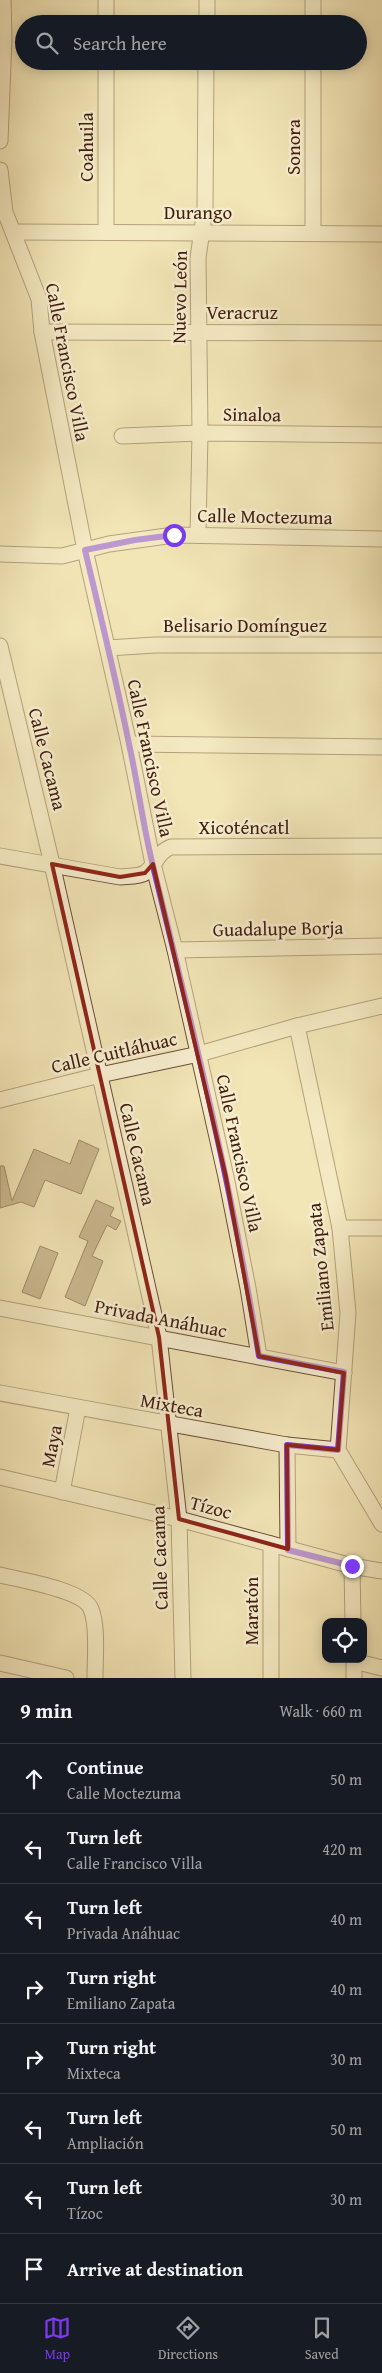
<!DOCTYPE html>
<html lang="en">
<head>
<meta charset="utf-8">
<style>
  body { margin:0; font-family:"Gentium Book Plus",serif; background:#242831; color:#f1f3f6 }
  .controls { position:absolute; right:15px; bottom:15px; display:grid; overflow:hidden; border-radius:10px; box-shadow:0 2px 12px #0003 }
  .controls button { width:45px; height:45px; display:grid; place-items:center; padding:0; border:0; border-bottom:1px solid #363941; background:#171b24; color:#f1f3f6; font:25px sans-serif }
  .stop { position:absolute; width:15px; height:15px; margin:-11px; border:4px solid #7c3aed; border-radius:50%; background:#fff }
  .stop.end { background:#7c3aed; border-color:#fff; box-shadow:0 1px 5px #0008 }
  .list { margin:0; padding:0; list-style:none }
  h2 { display:flex; justify-content:space-between; align-items:center; height:65px; margin:0; padding:0 20px; font-size:21px }
  h2 small { font-size:16px; font-weight:400; color:#9ea1a6 }
  .list li { display:grid; grid-template-columns:32px 1fr auto; gap:15px; align-items:center; box-sizing:border-box; height:70px; padding:0 20px; border-top:1px solid #363941 }
  .list b { display:block; font-size:19px; white-space:nowrap }
  .list p { margin:0; font-size:16px; white-space:nowrap; color:#9ea1a6 }
  .list em { font-size:16px; font-style:normal; color:#9ea1a6 }
  .icon { flex:none; width:28px; height:28px; fill:none; stroke:currentColor; stroke-width:2; stroke-linecap:round; stroke-linejoin:round }
  .map { position:relative; flex:none; width:382px; height:1678px; overflow:hidden }
  .search { position:absolute; background:#171b24; box-shadow:0 2px 12px #0003; left:15px; right:15px; top:15px; height:55px; display:flex; align-items:center; gap:12px; box-sizing:border-box; padding:0 18px; border-radius:28px; color:#9ea1a6; font-size:19px }
  .sheet { height:625px; background:#171b24 }
  nav { display:flex; justify-content:space-around; align-items:center; box-sizing:border-box; height:70px; border-top:1px solid #363941; background:#171b24; font-size:14px; color:#9ea1a6 }
  nav a { display:grid; justify-items:center; gap:2px }
  nav .on { color:#7c3aed }
  .map>svg:first-child { display:block }
</style>
</head>
<body>
<div class="map">
<svg width="382" height="1678" viewBox="0 0 382 1678">
  <rect width="100%" height="100%" fill="#f2e5b7"/>
  <filter id="stains"><feTurbulence type="fractalNoise" baseFrequency=".004" numOctaves="4"/><feColorMatrix values="0 0 0 0 .2 0 0 0 0 .09 0 0 0 0 .02 0 0 0 .5 -.17"/></filter>
  <radialGradient id="worn" r=".72"><stop offset=".6" stop-color="#630" stop-opacity="0"/><stop offset="1" stop-color="#630" stop-opacity=".3"/></radialGradient>
  <g fill="#9c8566" stroke="#3f1d0e">
    <polygon points="79,1140 99,1149 81,1194 45,1180 34,1207 21,1202 0,1208 0,1166 4,1166 12,1201 34,1149 70,1164"/>
    <polygon points="96,1200 114,1208 110,1216 121,1221 116,1230 107,1225 92,1256 103,1261 85,1306 65,1297 88,1241 79,1237"/>
    <polygon points="40,1246 58,1253 40,1299 22,1292"/>
  </g>
  <g fill="none" stroke-linecap="round" stroke-linejoin="round">
    <defs>
      <g id="minor">
        <polyline points="106,0 106,24"/>
        <polyline points="313,0 313,24"/>
        <polyline points="207,24 207,0"/>
        <polyline points="106,61 106,232"/>
        <polyline points="313,61 313,233"/>
        <polyline points="0,141 4,38 3,0"/>
        <polyline points="0,170 5,212 39,299 42,332 85,550 129,744 153,864 175,950 226,1177 248,1288 259,1356"/>
        <polyline points="14,232 382,234"/>
        <polyline points="42,332 382,333"/>
        <polyline points="122,436 200,433 382,435"/>
        <polyline points="198,534 200,433 198,258 205,209 206,61"/>
        <polyline points="0,554 62,556 109,544 174,535 382,539"/>
        <polyline points="0,646 52,864 159,1337 179,1519 183,1678"/>
        <polyline points="108,648 155,645 382,645"/>
        <polyline points="129,744 382,747"/>
        <path d="M0 856 120 877C127 876 138 877 145 873 156 865 157 852 171 847L382 846"/>
        <polyline points="175,950 382,946"/>
        <polyline points="297,1026 340,1228 348,1313 338,1450 382,1524"/>
        <polyline points="0,1100 100,1075 199,1054 297,1026 382,1006"/>
        <polyline points="340,1228 382,1228"/>
        <polyline points="0,1308 344,1373"/>
        <polyline points="0,1393 287,1445 338,1450"/>
        <polyline points="287,1445 288,1549"/>
        <polyline points="0,1477 179,1519 352,1566 382,1571"/>
        <polyline points="62,1492 78,1408"/>
        <polyline points="352,1566 353,1622"/>
        <path d="M0 1575C20 1580 84 1590 91 1609 98 1626 95 1659 95 1678"/>
        <polyline points="354,1659 354,1678"/>
        <polyline points="354,1661 382,1668"/>
        <polyline points="0,1663 66,1678"/>
        <polyline points="271,1678 271,1544"/>
      </g>
    </defs>
    <use href="#minor" stroke="#6c4f38" stroke-width="17"/>
    <use href="#minor" stroke="#f7eed0" stroke-width="15"/>
  </g>
  <g fill="none" stroke-linecap="round" stroke-linejoin="round">
    <path stroke="#7c3aed" stroke-width="6" d="M174 535 135 540 85 550C100 614 116 679 129 744 138 784 143 826 153 866 193 1029 233 1191 259 1356L344 1372 338 1450 287 1445 288 1550 352 1566"/>
  </g>
  <path d="M0 0H382V1678H0ZM52 864 120 877 145 873 153 864 226 1177 259 1356 344 1373 338 1450 287 1445 288 1549 179 1519 159 1337Z" fill="#f2e5b7" fill-opacity=".55" fill-rule="evenodd"/>
  <path fill="none" stroke="#8f2418" stroke-width="4" stroke-linejoin="round" d="M52 864 120 877 145 873 153 864 226 1177 259 1356 344 1373 338 1450 287 1445 288 1549 179 1519 159 1337Z"/>
  <g text-anchor="middle" dominant-baseline="central" stroke-width="5" stroke-linejoin="round" paint-order="stroke">
    <g font-size="19" fill="#3f1d0e" stroke="#f7eed0">
      <text transform="translate(86 147) rotate(-90)">Coahuila</text>
      <text transform="translate(293 147) rotate(-90)">Sonora</text>
      <text x="198" y="212">Durango</text>
      <text transform="translate(179 297) rotate(-89)">Nuevo León</text>
      <text x="242" y="312">Veracruz</text>
      <text transform="translate(68 362) rotate(79)">Calle Francisco Villa</text>
      <text transform="translate(252 414) rotate(1)">Sinaloa</text>
      <text transform="translate(265 516) rotate(1)">Calle Moctezuma</text>
      <text x="245" y="625">Belisario Domínguez</text>
      <text transform="translate(151 758) rotate(78)">Calle Francisco Villa</text>
      <text transform="translate(48 759) rotate(76)">Calle Cacama</text>
      <text x="244" y="827">Xicoténcatl</text>
      <text transform="translate(278 928) rotate(-1)">Guadalupe Borja</text>
      <text transform="translate(114 1052) rotate(-13)">Calle Cuitláhuac</text>
      <text transform="translate(240 1153) rotate(78)">Calle Francisco Villa</text>
      <text transform="translate(138 1154) rotate(77)">Calle Cacama</text>
      <text transform="translate(320 1267) rotate(-96)">Emiliano Zapata</text>
      <text transform="translate(161 1318) rotate(11)">Privada Anáhuac</text>
      <text transform="translate(172 1405) rotate(10)">Mixteca</text>
      <text transform="translate(51 1446) rotate(-79)">Maya</text>
      <text transform="translate(211 1507) rotate(15)">Tízoc</text>
      <text transform="translate(159 1558) rotate(-92)">Calle Cacama</text>
      <text transform="translate(251 1611) rotate(-90)">Maratón</text>
    </g>
  </g>
  <rect width="100%" height="100%" filter="url(#stains)"/>
  <rect width="100%" height="100%" fill="url(#worn)"/>
</svg>
<div class="controls">
<button><svg class="icon" aria-label="locate" viewBox="0 0 24 24"><circle cx="12" cy="12" r="6"/><path d="M12 2v4M12 18v4M2 12h4M18 12h4"/></svg></button>
</div>
<div class="stop" style="left:174px;top:535px"></div>
<div class="stop end" style="left:352px;top:1566px"></div>
<div class="search"><svg class="icon" aria-label="search" viewBox="0 0 24 24"><circle cx="10" cy="10" r="6"/><path d="M15 15l6 6"/></svg>Search here</div>
</div>
<section class="sheet">
<h2>9 min<small>Walk · 660 m</small></h2>
<ul class="list">
<li><svg class="icon" aria-label="ahead" viewBox="0 0 24 24"><path d="M12 20V5M6 11l6-6 6 6"/></svg><div><b>Continue</b><p>Calle Moctezuma</p></div><em>50 m</em></li>
<li><svg class="icon" aria-label="left" viewBox="0 0 24 24"><path d="M17 20v-9H6M10 6l-5 5 5 5"/></svg><div><b>Turn left</b><p>Calle Francisco Villa</p></div><em>420 m</em></li>
<li><svg class="icon" aria-label="left" viewBox="0 0 24 24"><path d="M17 20v-9H6M10 6l-5 5 5 5"/></svg><div><b>Turn left</b><p>Privada Anáhuac</p></div><em>40 m</em></li>
<li><svg class="icon" aria-label="right" viewBox="0 0 24 24"><path d="M7 20v-9h11M14 6l5 5-5 5"/></svg><div><b>Turn right</b><p>Emiliano Zapata</p></div><em>40 m</em></li>
<li><svg class="icon" aria-label="right" viewBox="0 0 24 24"><path d="M7 20v-9h11M14 6l5 5-5 5"/></svg><div><b>Turn right</b><p>Mixteca</p></div><em>30 m</em></li>
<li><svg class="icon" aria-label="left" viewBox="0 0 24 24"><path d="M17 20v-9H6M10 6l-5 5 5 5"/></svg><div><b>Turn left</b><p>Ampliación</p></div><em>50 m</em></li>
<li><svg class="icon" aria-label="left" viewBox="0 0 24 24"><path d="M17 20v-9H6M10 6l-5 5 5 5"/></svg><div><b>Turn left</b><p>Tízoc</p></div><em>30 m</em></li>
<li><svg class="icon" aria-label="arrive" viewBox="0 0 24 24"><path d="M6 21V4h12l-3 4 3 4H6"/></svg><div><b>Arrive at destination</b></div></li>
</ul>
</section>
<nav>
<a class="on"><svg class="icon" aria-label="map" viewBox="0 0 24 24"><path d="M3 6l6-2 6 2 6-2v14l-6 2-6-2-6 2zM9 4v14M15 6v14"/></svg>Map</a>
<a><svg class="icon" aria-label="directions" viewBox="0 0 24 24"><path d="M12 3l9 9-9 9-9-9zM9 14v-3h6M13 9l2 2-2 2"/></svg>Directions</a>
<a><svg class="icon" aria-label="saved" viewBox="0 0 24 24"><path d="M7 4h10v16l-5-4-5 4z"/></svg>Saved</a>
</nav>
</body>
</html>
